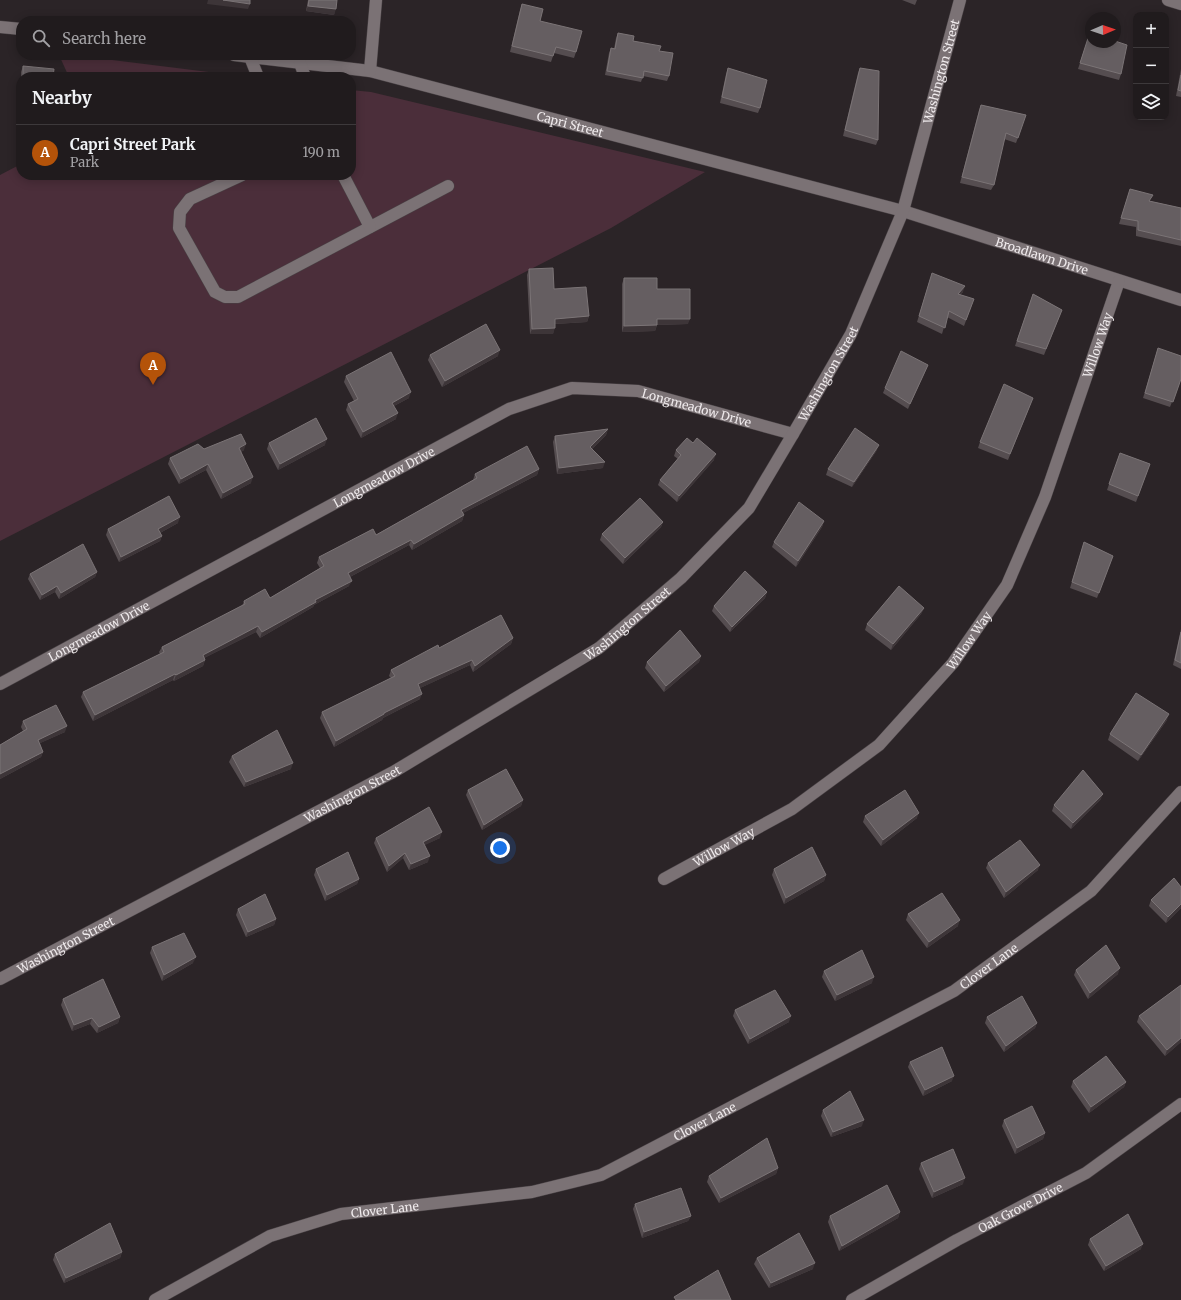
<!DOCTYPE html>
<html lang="en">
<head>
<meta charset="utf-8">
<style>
  body { margin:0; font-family:Merriweather,serif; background:#2d282a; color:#f1f3f6 }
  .controls { position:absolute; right:12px; top:12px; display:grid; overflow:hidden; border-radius:8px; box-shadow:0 2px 10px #0003 }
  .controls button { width:36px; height:36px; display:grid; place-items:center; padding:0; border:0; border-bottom:1px solid #3d393b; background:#201b1d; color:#f1f3f6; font:20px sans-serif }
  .compass { position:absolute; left:1085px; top:12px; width:36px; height:36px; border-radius:50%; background:#201b1d; box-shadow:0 2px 10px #0003; rotate:88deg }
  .you { position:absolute; left:500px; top:848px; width:14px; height:14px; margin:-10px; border:3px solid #fff; border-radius:50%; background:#1a73e8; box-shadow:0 0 0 6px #1a73e833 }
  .badge { display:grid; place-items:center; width:26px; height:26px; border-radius:50%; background:#b45309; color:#fff; font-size:13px; font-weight:700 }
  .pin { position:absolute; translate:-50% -33px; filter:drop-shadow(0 1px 2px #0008) }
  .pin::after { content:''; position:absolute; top:21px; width:14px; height:12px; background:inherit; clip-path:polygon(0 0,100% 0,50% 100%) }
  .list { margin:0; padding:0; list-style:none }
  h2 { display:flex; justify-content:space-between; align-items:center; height:52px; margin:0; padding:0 16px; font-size:17px }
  h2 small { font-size:13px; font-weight:400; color:#a2a1a4 }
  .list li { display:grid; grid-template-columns:26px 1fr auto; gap:12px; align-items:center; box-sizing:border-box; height:56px; padding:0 16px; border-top:1px solid #3d393b }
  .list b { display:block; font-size:15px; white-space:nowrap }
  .list p { margin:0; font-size:13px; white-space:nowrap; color:#a2a1a4 }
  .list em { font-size:13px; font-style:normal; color:#a2a1a4 }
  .icon { flex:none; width:22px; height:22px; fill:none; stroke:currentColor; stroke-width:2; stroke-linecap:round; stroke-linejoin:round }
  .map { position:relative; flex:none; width:1181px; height:1300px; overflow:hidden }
  .search { position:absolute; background:#201b1d; box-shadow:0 2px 10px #0003; left:16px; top:16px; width:340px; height:44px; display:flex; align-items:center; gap:10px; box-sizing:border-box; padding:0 14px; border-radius:16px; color:#a2a1a4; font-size:15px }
  .panel { position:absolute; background:#201b1d; box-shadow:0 2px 10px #0003; left:16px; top:72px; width:340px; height:108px; border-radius:16px }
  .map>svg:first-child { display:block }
</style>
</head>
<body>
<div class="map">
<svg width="1181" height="1300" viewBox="0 0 1181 1300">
  <rect width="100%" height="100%" fill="#2b2427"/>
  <g fill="#4b2e3a">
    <polygon points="59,55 72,55 249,77 69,77"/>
    <polygon points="351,90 371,92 705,172 611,228 0,541 0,175 21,164 21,175 351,175"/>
  </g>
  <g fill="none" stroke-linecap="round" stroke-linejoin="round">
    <defs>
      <g id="minor">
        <polyline points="1168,0 1181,4"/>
        <polyline points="0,27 21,29"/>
        <path id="s1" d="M234 55 370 71 903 211 1181 300"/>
        <polyline points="250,57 258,77"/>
        <polyline points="300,63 305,77"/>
        <polyline points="370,71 376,0"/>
        <polyline points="242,175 190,199 180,212 179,228 215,292 225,297 238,297 448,186"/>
        <polyline points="343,175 370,227"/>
        <path id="s2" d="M0 684 509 409 572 388 638 391 793 434"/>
        <path id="s3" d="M664 879 792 809 879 745 953 663 1007 585 1045 497 1119 281"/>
        <path id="s4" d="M0 979 395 771 599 648 681 578 749 508 793 434 851 334 903 211 960 0"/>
        <path id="s5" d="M155 1300 270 1236 341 1214 532 1192 601 1175 954 991 1091 891 1181 792"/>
        <path id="s6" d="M852 1300 957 1240 1086 1173 1181 1104"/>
      </g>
    </defs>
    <use href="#minor" stroke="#494245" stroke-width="13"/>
    <use href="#minor" stroke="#7b7275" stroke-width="12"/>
  </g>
  <g fill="#554d50">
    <polygon points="308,0 337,0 334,15 306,11"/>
    <polygon points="902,0 917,0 915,5"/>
    <polygon points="522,4 540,21 576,52 574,58 554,53 551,62 510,52 520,10"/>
    <polygon points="1090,32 1121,74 1119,80 1078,69"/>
    <polygon points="618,33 633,41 659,51 669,76 667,81 643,76 641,82 605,75 609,53 611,48 614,49 616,38"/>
    <polygon points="23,66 53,77 21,77 21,99 21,72"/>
    <polygon points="728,68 760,108 758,113 720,103 726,74"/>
    <polygon points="860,68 878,140 876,145 843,136 858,73"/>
    <polygon points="1181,69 1181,97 1176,96"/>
    <polygon points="981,105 1026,115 1016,143 1004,139 994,185 991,190 960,183 979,110"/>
    <polygon points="1130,189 1150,201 1181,208 1181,246 1136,236 1136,227 1119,224"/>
    <polygon points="529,269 589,316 587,322 555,324 553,334 530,334 527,275"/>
    <polygon points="624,278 657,289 688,324 657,325 655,331 622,332 622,284"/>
    <polygon points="930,279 963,292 960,295 974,299 964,326 947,317 942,334 917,322"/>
    <polygon points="1033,294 1062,310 1044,355 1015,346"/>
    <polygon points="1158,348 1181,379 1170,407 1143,398"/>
    <polygon points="430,355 498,356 442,387 428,360"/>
    <polygon points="928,365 908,409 883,393 885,388"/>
    <polygon points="346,376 409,398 394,406 396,419 361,438 346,410 348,404 354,401 344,382"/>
    <polygon points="1031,403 1008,460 978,448 980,442"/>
    <polygon points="608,429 606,435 592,449 603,468 557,474 553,442 555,436"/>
    <polygon points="269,443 325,445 278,470 267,449"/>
    <polygon points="204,449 244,450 241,452 251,483 221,499 206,470 179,484 168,464 170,458"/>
    <polygon points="676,450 714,460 677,502 658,485 660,480 678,459 674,456"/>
    <polygon points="877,450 852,487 826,475 828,469"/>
    <polygon points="1120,453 1150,464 1136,502 1107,490"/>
    <polygon points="539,469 537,475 463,513 464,515 462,521 412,550 409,545 350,577 349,586 314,605 313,607 260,638 256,632 204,658 205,660 203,666 174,681 173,680 93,721 81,697 83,692 160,654 159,652 162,647 242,606 244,601 270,598 320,568 317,563 319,557 376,535 473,480 475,474"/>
    <polygon points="824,521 822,527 796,567 772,547 774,542"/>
    <polygon points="663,522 661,527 623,564 600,540 602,534"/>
    <polygon points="178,523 160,533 162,536 160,541 119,562 106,535 108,529"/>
    <polygon points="1084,542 1113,556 1097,598 1070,588"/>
    <polygon points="97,572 95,577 59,599 55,592 40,600 28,579 30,574"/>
    <polygon points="767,592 765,598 730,632 712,611 714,606"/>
    <polygon points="924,608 921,614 891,650 865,630 867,624"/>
    <polygon points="1181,629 1181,669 1173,665"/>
    <polygon points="513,638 511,644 473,672 470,665 420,688 420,699 383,718 382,720 334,747 320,718 322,712 391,678 389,676 391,670 439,648"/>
    <polygon points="701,656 699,662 664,692 645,668 647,662"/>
    <polygon points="1167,720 1138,761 1108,740 1110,734"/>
    <polygon points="23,721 65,732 40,743 43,752 41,757 0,779 0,745 23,731 21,727"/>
    <polygon points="232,756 291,769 244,787 229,762"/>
    <polygon points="468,790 523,800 521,806 482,830 466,795"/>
    <polygon points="1101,799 1071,829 1052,811 1054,805"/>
    <polygon points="865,816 917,818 881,846 863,822"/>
    <polygon points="376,838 440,838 424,845 428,862 409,870 403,858 387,872 374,843"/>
    <polygon points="988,863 1038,870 1004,898 986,868"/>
    <polygon points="316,869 359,879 357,884 325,901 314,875"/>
    <polygon points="774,869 826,875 824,881 784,904 772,875"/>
    <polygon points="1181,887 1181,908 1166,923 1149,906 1151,900"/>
    <polygon points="238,909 276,919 274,925 246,937 236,915"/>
    <polygon points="908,914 958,926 927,948 906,920"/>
    <polygon points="152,947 193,963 162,981 150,953"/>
    <polygon points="1076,970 1118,974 1088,999 1074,975"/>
    <polygon points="824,971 872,983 835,1001 822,977"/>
    <polygon points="1181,985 1181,1042 1165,1056 1137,1022 1139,1016"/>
    <polygon points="63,999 120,1017 118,1023 97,1033 90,1024 72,1031 61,1005"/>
    <polygon points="735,1010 789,1022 748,1044 733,1016"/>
    <polygon points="987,1017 1037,1023 1035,1028 1004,1052 985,1023"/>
    <polygon points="910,1062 952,1081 923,1096 908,1067"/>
    <polygon points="1073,1081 1126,1082 1124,1087 1089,1113 1071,1087"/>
    <polygon points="823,1110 862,1126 831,1137 821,1116"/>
    <polygon points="1004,1120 1045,1133 1043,1139 1015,1154 1002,1126"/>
    <polygon points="921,1163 963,1184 932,1198 919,1169"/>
    <polygon points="778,1168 776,1174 719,1203 707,1182 709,1176"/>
    <polygon points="635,1204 691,1216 688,1221 642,1238 633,1209"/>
    <polygon points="900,1212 898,1218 839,1251 828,1222 830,1216"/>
    <polygon points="1090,1239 1141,1249 1104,1271 1088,1245"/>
    <polygon points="122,1252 120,1258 64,1283 53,1260 55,1254"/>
    <polygon points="757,1258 813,1269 769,1288 754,1264"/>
  </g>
  <g fill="#3d3538">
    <polygon points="208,0 223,0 250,4 248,9 207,4"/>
    <polygon points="308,6 336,9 334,15 306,11"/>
    <polygon points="965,286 963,292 956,300 958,294"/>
    <polygon points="589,316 587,322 553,324 555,319"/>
    <polygon points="657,319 690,319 688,324 655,325"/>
    <polygon points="657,325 655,331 622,332 624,326"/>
    <polygon points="555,328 553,334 530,334 532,329"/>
    <polygon points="500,350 498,356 442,387 445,381"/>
    <polygon points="928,365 926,370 908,409 910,404"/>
    <polygon points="411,392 409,398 390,408 392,403"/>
    <polygon points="398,413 396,419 361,438 363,432"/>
    <polygon points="608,429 606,435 588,453 590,447"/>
    <polygon points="327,439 325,445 278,470 280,464"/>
    <polygon points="246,444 244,450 237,454 239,448"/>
    <polygon points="879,445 877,450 852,487 854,482"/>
    <polygon points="716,454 714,460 677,502 679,496"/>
    <polygon points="605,462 603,468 557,474 559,468"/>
    <polygon points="208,464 206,470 179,484 181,479"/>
    <polygon points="539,469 537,475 459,515 461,510"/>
    <polygon points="253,477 251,483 221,499 223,493"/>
    <polygon points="464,515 462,521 412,550 414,544"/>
    <polygon points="180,517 178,523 156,535 158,529"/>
    <polygon points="824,521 822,527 796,567 798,561"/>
    <polygon points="663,522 661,527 623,564 625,558"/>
    <polygon points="162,536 160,541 119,562 121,557"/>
    <polygon points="411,540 409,545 346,579 348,573"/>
    <polygon points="97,572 95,577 59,599 61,593"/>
    <polygon points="352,581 349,586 314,605 313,607 260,638 262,632 315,600"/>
    <polygon points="57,586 55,592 40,600 42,595"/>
    <polygon points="767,592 765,598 730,632 732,627"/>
    <polygon points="924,608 921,614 891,650 893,644"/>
    <polygon points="258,626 256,632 200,660 203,655"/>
    <polygon points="513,638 511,644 473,672 475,666"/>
    <polygon points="701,656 699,662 664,692 666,686"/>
    <polygon points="205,660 203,666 174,681 176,675"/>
    <polygon points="472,660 470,665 416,690 418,684"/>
    <polygon points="175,674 173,680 93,721 95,715"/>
    <polygon points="422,694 420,699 383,718 382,720 334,747 336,741 384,713"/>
    <polygon points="1169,714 1167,720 1138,761 1141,755"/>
    <polygon points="67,726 65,732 36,745 38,740"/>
    <polygon points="43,752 41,757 0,779 0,774"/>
    <polygon points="293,763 291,769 244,787 246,782"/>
    <polygon points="1103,794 1101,799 1071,829 1073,823"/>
    <polygon points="523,800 521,806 482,830 484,825"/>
    <polygon points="919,813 917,818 881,846 883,840"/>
    <polygon points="442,832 440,838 421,847 423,842"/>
    <polygon points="405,853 403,858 387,872 389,866"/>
    <polygon points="430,856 428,862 409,870 411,864"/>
    <polygon points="1040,865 1038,870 1004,898 1006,892"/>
    <polygon points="826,875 824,881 784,904 786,898"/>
    <polygon points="359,879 357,884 325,901 327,895"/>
    <polygon points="1181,904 1181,908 1166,923 1168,917"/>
    <polygon points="276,919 274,925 246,937 248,932"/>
    <polygon points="960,920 958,926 927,948 929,942"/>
    <polygon points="196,957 193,963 162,981 164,975"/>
    <polygon points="1120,968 1118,974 1088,999 1090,993"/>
    <polygon points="874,977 872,983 835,1001 837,995"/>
    <polygon points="791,1016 789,1022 748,1044 750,1039"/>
    <polygon points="120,1017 118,1023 97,1033 99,1027"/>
    <polygon points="92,1018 90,1024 72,1031 74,1025"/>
    <polygon points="1037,1023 1035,1028 1004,1052 1006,1046"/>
    <polygon points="1181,1038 1181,1042 1165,1056 1167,1050"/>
    <polygon points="954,1076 952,1081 923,1096 925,1090"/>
    <polygon points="1126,1082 1124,1087 1089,1113 1091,1107"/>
    <polygon points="864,1120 862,1126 831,1137 833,1132"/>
    <polygon points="1045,1133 1043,1139 1015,1154 1017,1148"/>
    <polygon points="778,1168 776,1174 719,1203 721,1198"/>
    <polygon points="965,1178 963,1184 932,1198 934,1192"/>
    <polygon points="900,1212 898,1218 839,1251 842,1246"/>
    <polygon points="691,1216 688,1221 642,1238 644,1232"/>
    <polygon points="1143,1244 1141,1249 1104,1271 1106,1266"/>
    <polygon points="122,1252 120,1258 64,1283 66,1278"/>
    <polygon points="815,1263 813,1269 769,1288 771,1283"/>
  </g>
  <g fill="#655e61" stroke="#7b7476">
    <polygon points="223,0 250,0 250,4"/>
    <polygon points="309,0 337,0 336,9 308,6"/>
    <polygon points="522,4 543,9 540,21 582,31 576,52 556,47 553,56 512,46"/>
    <polygon points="1090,32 1091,32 1091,42 1115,42 1115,41 1127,45 1121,74 1080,63"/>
    <polygon points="618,33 634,36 633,41 661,46 659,51 673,53 669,76 644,71 643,78 607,71 611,48 615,49"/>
    <polygon points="23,66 54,69 53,77 23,77"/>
    <polygon points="728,68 767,80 760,108 722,97"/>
    <polygon points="860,68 879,71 878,140 845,130"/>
    <polygon points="1181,75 1181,91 1178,90"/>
    <polygon points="981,105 1026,115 1018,138 1006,133 994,185 962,177"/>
    <polygon points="1130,189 1153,195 1149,201 1181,208 1181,240 1138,230 1138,221 1121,218"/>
    <polygon points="553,268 554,289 586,287 589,316 555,319 555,328 532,329 529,269"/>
    <polygon points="932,273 965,286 958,294 974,299 966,320 949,311 945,328 919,316"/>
    <polygon points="624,278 657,278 657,289 690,289 690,319 657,319 657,325 624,326"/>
    <polygon points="1033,294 1062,310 1046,349 1017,341"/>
    <polygon points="486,324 500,350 445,381 430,355"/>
    <polygon points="1158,348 1181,356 1181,379 1173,402 1145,393"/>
    <polygon points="901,351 928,365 910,404 885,388"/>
    <polygon points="391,352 411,392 392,403 398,413 363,432 348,404 358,399 346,376"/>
    <polygon points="1004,384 1033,398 1010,454 980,442"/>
    <polygon points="316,418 327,439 280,464 269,443"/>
    <polygon points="855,428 879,445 854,482 828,469"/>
    <polygon points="608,429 590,447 605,462 559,468 555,436"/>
    <polygon points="241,434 246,444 239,448 253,477 223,493 208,464 181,479 170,458 198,444 204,449"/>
    <polygon points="687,438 693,443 697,438 716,454 679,496 660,480 681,455 676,450"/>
    <polygon points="527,446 539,469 461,510 464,515 414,544 411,540 348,573 352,581 315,600 316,602 262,632 258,626 203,655 205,660 176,675 175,674 95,715 83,692 164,652 162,647 245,604 244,601 265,589 270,598 324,566 319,557 373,529 376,535 477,478 475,474"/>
    <polygon points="1120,453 1150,464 1138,496 1109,484"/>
    <polygon points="169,496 180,517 158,529 162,536 121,557 108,529"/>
    <polygon points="640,498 663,522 625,558 602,534"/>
    <polygon points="799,502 824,521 798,561 774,542"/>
    <polygon points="1084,542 1113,556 1099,593 1072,582"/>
    <polygon points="83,544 97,572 61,593 57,586 42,595 30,574"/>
    <polygon points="745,571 767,592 732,627 714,606"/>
    <polygon points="899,586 924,608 893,644 867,624"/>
    <polygon points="501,615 513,638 475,666 472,660 418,684 422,694 384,713 384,714 336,741 322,712 395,676 391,670 438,645 439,648"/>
    <polygon points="680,630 701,656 666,686 647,662"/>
    <polygon points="1181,632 1181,663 1175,660"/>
    <polygon points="1136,693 1169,714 1141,755 1110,734"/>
    <polygon points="56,705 67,726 38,740 43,752 0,774 0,745 27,729 23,721"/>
    <polygon points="277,730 293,763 246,782 232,756"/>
    <polygon points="506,769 523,800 484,825 468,790"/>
    <polygon points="1083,770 1103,794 1073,823 1054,805"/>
    <polygon points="905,790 919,813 883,840 865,816"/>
    <polygon points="429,807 442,832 423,842 430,856 411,864 405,853 389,866 376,838"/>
    <polygon points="1020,840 1040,865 1006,892 988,863"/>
    <polygon points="812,847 826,875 786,898 774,869"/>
    <polygon points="348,852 359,879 327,895 316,869"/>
    <polygon points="1174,878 1181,887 1181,904 1168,917 1151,900"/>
    <polygon points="942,893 960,920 929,942 908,914"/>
    <polygon points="265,894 276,919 248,932 238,909"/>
    <polygon points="184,933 196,957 164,975 152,947"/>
    <polygon points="1106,945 1120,968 1090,993 1076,970"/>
    <polygon points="862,950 874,977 837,995 824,971"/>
    <polygon points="103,979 120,1017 99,1027 92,1018 74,1025 63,999"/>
    <polygon points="1181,985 1181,1038 1167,1050 1139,1016"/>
    <polygon points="775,990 791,1016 750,1039 735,1010"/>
    <polygon points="1022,996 1037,1023 1006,1046 987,1017"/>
    <polygon points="942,1047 954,1076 925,1090 910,1062"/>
    <polygon points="1106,1056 1126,1082 1091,1107 1073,1081"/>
    <polygon points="850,1091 864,1120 833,1132 823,1110"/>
    <polygon points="1032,1106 1045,1133 1017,1148 1004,1120"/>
    <polygon points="767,1138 778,1168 721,1198 709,1176"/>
    <polygon points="953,1149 965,1178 934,1192 921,1163"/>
    <polygon points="887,1185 900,1212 842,1246 830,1216"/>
    <polygon points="681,1188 691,1216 644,1232 635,1204"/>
    <polygon points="1128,1214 1143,1244 1106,1266 1090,1239"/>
    <polygon points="110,1223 122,1252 66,1278 55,1254"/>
    <polygon points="799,1233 815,1263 771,1283 757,1258"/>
    <polygon points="718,1270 731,1300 676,1300 674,1297"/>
  </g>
  <g text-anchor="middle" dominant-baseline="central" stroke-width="3" stroke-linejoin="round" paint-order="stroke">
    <g font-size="12" fill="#efeaec" stroke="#120e10">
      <text stroke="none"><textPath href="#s4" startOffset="1370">Washington Street</textPath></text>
      <text stroke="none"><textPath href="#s1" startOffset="344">Capri Street</textPath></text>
      <text stroke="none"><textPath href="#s1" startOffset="834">Broadlawn Drive</textPath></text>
      <text stroke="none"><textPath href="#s3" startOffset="716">Willow Way</textPath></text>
      <text stroke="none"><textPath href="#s4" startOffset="1046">Washington Street</textPath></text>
      <text stroke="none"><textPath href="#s2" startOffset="772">Longmeadow Drive</textPath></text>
      <text stroke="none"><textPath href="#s2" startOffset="436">Longmeadow Drive</textPath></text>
      <text stroke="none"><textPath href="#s4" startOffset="722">Washington Street</textPath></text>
      <text stroke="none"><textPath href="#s2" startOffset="112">Longmeadow Drive</textPath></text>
      <text stroke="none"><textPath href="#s3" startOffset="392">Willow Way</textPath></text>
      <text stroke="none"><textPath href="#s4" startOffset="398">Washington Street</textPath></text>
      <text stroke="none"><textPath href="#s3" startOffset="68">Willow Way</textPath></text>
      <text stroke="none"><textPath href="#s4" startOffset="74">Washington Street</textPath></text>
      <text stroke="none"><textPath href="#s5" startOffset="910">Clover Lane</textPath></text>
      <text stroke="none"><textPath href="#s5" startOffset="586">Clover Lane</textPath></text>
      <text stroke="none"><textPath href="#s6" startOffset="192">Oak Grove Drive</textPath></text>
      <text stroke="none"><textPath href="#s5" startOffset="250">Clover Lane</textPath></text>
    </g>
  </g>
</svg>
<div class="controls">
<button>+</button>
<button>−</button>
<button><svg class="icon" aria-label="layers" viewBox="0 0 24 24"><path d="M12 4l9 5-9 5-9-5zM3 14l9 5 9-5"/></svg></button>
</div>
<svg class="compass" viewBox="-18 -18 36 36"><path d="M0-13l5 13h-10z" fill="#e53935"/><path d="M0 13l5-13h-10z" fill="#a2a1a4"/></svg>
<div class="you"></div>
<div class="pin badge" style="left:153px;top:385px">A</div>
<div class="search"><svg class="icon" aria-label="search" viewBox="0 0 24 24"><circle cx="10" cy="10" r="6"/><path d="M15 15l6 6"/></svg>Search here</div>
<section class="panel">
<h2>Nearby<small></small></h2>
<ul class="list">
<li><span class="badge">A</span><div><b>Capri Street Park</b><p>Park</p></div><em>190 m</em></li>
</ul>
</section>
</div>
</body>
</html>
